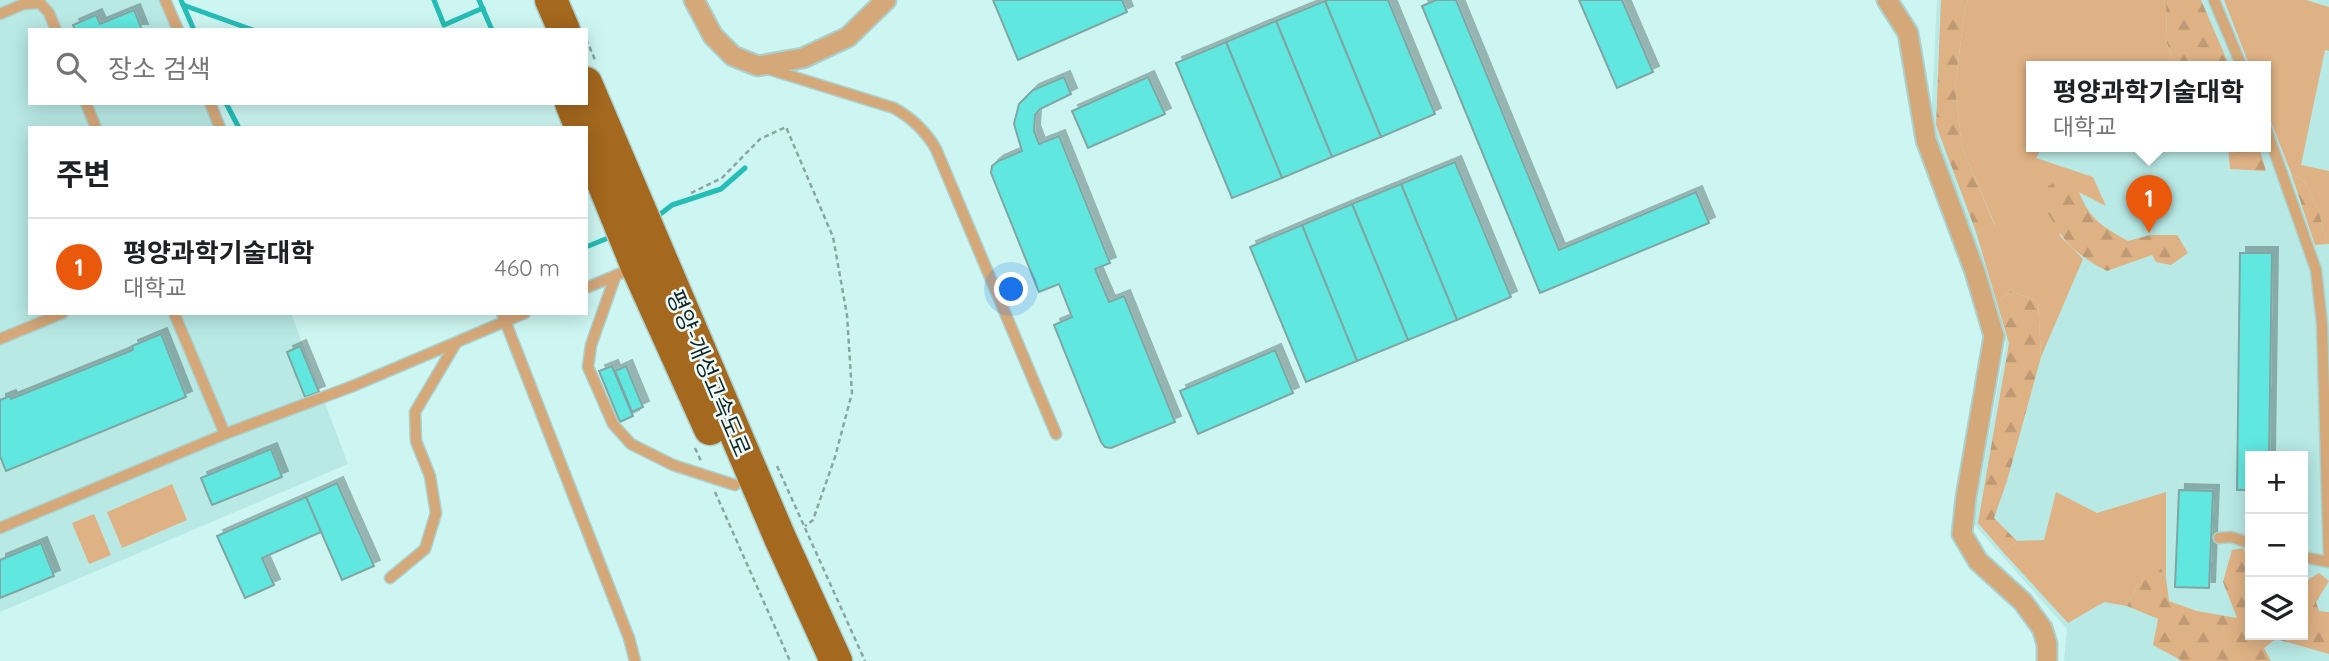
<!DOCTYPE html>
<html lang="ko">
<head>
<meta charset="utf-8">
<style>
  body { margin:0; font-family:Quicksand,"Noto Sans KR",sans-serif; background:#f2f2f2; color:#202124 }
  .controls { position:absolute; right:21px; bottom:21px; display:grid; overflow:hidden; border-radius:0px; box-shadow:0 4px 18px #0003 }
  .controls button { width:63px; height:63px; display:grid; place-items:center; padding:0; border:0; border-bottom:2px solid #e0e0e0; background:#fff; color:#202124; font:35px sans-serif }
  .you { position:absolute; left:1012px; top:290px; width:24px; height:24px; margin:-18px; border:5px solid #fff; border-radius:50%; background:#1a73e8; box-shadow:0 0 0 10px #1a73e833 }
  .badge { display:grid; place-items:center; width:46px; height:46px; border-radius:50%; background:#ea580c; color:#fff; font-size:23px; font-weight:700 }
  .pin { position:absolute; translate:-50% -58px; filter:drop-shadow(0 2px 4px #0008) }
  .pin::after { content:''; position:absolute; top:37px; width:24px; height:21px; background:inherit; clip-path:polygon(0 0,100% 0,50% 100%) }
  .popup { position:absolute; left:2026px; top:61px; width:245px; height:91px; box-sizing:border-box; display:grid; place-content:center; border-radius:0px; background:#fff; filter:drop-shadow(0 2px 5px #0005); font-size:23px; white-space:nowrap; color:#757577 }
  .popup b { font-size:26px; color:#202124 }
  .popup::after { content:''; position:absolute; left:50%; top:100%; margin-left:-14px; border:14px solid transparent; border-top-color:#fff }
  .list { margin:0; padding:0; list-style:none }
  h2 { display:flex; justify-content:space-between; align-items:center; height:91px; margin:0; padding:0 28px; font-size:30px }
  h2 small { font-size:23px; font-weight:400; color:#757577 }
  .list li { display:grid; grid-template-columns:46px 1fr auto; gap:21px; align-items:center; box-sizing:border-box; height:98px; padding:0 28px; border-top:2px solid #e0e0e0 }
  .list b { display:block; font-size:26px; white-space:nowrap }
  .list p { margin:0; font-size:23px; white-space:nowrap; color:#757577 }
  .list em { font-size:23px; font-style:normal; color:#757577 }
  .icon { flex:none; width:38px; height:38px; fill:none; stroke:currentColor; stroke-width:2; stroke-linecap:round; stroke-linejoin:round }
  .map { position:relative; flex:none; width:2329px; height:661px; overflow:hidden }
  .search { position:absolute; background:#fff; box-shadow:0 4px 18px #0003; left:28px; top:28px; width:560px; height:77px; display:flex; align-items:center; gap:18px; box-sizing:border-box; padding:0 24px; border-radius:0px; color:#757577; font-size:26px }
  .panel { position:absolute; background:#fff; box-shadow:0 4px 18px #0003; left:28px; top:126px; width:560px; height:189px; border-radius:0px }
  .map>svg:first-child { display:block }
</style>
</head>
<body>
<div class="map">
<svg width="2329" height="661" viewBox="0 0 2329 661">
  <defs>
    <pattern id="forest-firs" width="22" height="20" patternUnits="userSpaceOnUse" patternTransform="scale(1.75)"><rect width="22" height="20" fill="#dfb285"/><path d="M5 1l3.5 6h-7zM16 11l3.5 6h-7z" fill="#bf9973"/></pattern>
    <filter id="shadow"><feDropShadow dx="6" dy="-6" stdDeviation="0" flood-color="#0004"/></filter>
  </defs>
  <rect width="100%" height="100%" fill="#cdf6f2"/>
  <g fill="#b8e9e5" fill-rule="evenodd">
    <polygon points="0,0 172,0 183,30 30,30 30,103 211,103 220,128 30,128 30,313 291,313 348,464 0,612"/>
    <path d="M1937 0H2329V661H2064L2067 629 1973 523 2006 342 1931 124ZM2032 67H2266V147H2032ZM2250 456H2303V635H2250Z"/>
  </g>
  <g fill="#dfb285">
    <polygon points="1968,0 2164,0 2166,5 2167,43 2176,67 2032,67 2032,147 2042,147 2036,158 2093,177 2106,206 2057,181 2060,236 2083,259 2041,357 2038,301 2010,291 1997,303 1976,232 1995,225 1962,147 1955,87 1965,8"/>
    <polygon points="2224,0 2306,0 2329,7 2329,51 2325,50 2301,165 2329,171 2329,244 2327,244 2319,212 2305,182 2291,173 2266,109 2266,67 2250,67"/>
    <polygon points="172,484 187,520 122,548 107,512"/>
    <polygon points="2056,492 2097,513 2166,492 2166,578 2158,564 2138,583 2127,606 2104,602 2068,623 2003,552 2017,541 2044,540"/>
    <polygon points="94,514 111,555 89,564 72,523"/>
  </g>
  <g fill="url(#forest-firs)">
    <polygon points="1941,0 1968,0 1965,8 1955,87 1962,147 1995,226 1976,232 1936,125"/>
    <polygon points="2164,0 2201,0 2230,67 2176,67 2167,43 2166,5"/>
    <polygon points="2228,147 2259,147 2266,171 2230,169"/>
    <polygon points="2291,173 2305,182 2319,212 2327,244 2315,245"/>
    <path d="M2057 180 2079 192C2089 219 2103 227 2128 241L2150 235H2177L2188 253 2171 265 2156 262 2152 255 2107 271C2066 250 2058 233 2038 194Z"/>
    <polygon points="2010,291 2038,301 2041,357 2007,481 1994,518 2017,541 2003,552 1978,523 2009,343 1997,303"/>
    <polygon points="2244,548 2250,582 2250,635 2303,635 2303,583 2319,573 2329,581 2316,602 2319,611 2329,612 2329,654 2276,639 2264,648 2271,661 2182,661 2153,645 2158,619 2127,606 2138,583 2158,563 2166,578 2169,601 2197,611 2237,618 2223,582 2232,550"/>
  </g>
  <g fill="none" stroke-linecap="round" stroke-linejoin="round">
    <g stroke="#25bdb6" stroke-width="5">
      <polyline points="181,0 194,30"/>
      <polyline points="434,0 444,25 483,8"/>
      <polyline points="479,0 492,30"/>
      <polyline points="183,5 253,30"/>
      <polyline points="226,103 239,128"/>
      <polyline points="654,219 672,205 721,189 745,168"/>
      <polyline points="586,247 613,236"/>
    </g>
  </g>
  <g fill="#60e8e0" stroke="#7fa6a2" stroke-width="2" filter="url(#shadow)">
    <polygon points="993,0 1122,0 1127,12 1018,60"/>
    <polygon points="1328,0 1388,0 1435,114 1381,137 1325,1"/>
    <polygon points="1436,0 1456,0 1559,250 1696,192 1709,223 1540,293 1422,6"/>
    <polygon points="1579,0 1622,0 1653,72 1617,88"/>
    <polygon points="1325,1 1381,137 1332,157 1276,21"/>
    <polygon points="134,10 142,30 75,30 73,25 96,15 100,24"/>
    <polygon points="1276,21 1332,157 1282,178 1226,42"/>
    <polygon points="1226,42 1282,178 1232,198 1176,63"/>
    <polygon points="1064,77 1071,94 1040,109 1035,115 1034,131 1039,144 1059,136 1110,263 1095,269 1109,302 1124,296 1175,422 1111,448 1105,447 1101,442 1054,325 1072,317 1059,284 1039,292 991,173 992,166 998,161 1022,151 1014,124 1019,104 1033,90"/>
    <polygon points="1148,77 1165,114 1088,148 1072,111"/>
    <polygon points="1455,162 1511,297 1457,320 1401,184"/>
    <polygon points="1401,184 1457,320 1408,340 1352,204"/>
    <polygon points="1352,204 1408,340 1357,361 1302,225"/>
    <polygon points="1302,225 1357,361 1306,382 1250,247"/>
    <polygon points="2240,253 2272,253 2269,456 2250,456 2250,490 2237,490"/>
    <polygon points="161,334 186,397 6,471 0,456 0,400 10,396 11,399 133,350 132,346"/>
    <polygon points="300,346 319,392 305,397 287,352"/>
    <polygon points="1275,350 1293,393 1198,434 1180,391"/>
    <polygon points="612,366 633,416 620,422 599,371"/>
    <polygon points="626,366 643,407 632,412 615,371"/>
    <polygon points="271,449 282,477 212,505 201,478"/>
    <polygon points="337,483 374,566 342,580 306,497"/>
    <polygon points="2179,490 2213,491 2209,588 2175,587"/>
    <polygon points="306,497 321,532 262,558 274,585 245,598 217,536"/>
    <polygon points="41,543 54,576 0,598 0,560"/>
  </g>
  <g fill="none" stroke-linecap="round" stroke-linejoin="round">
    <defs>
      <g id="service">
        <polyline points="165,0 178,30"/>
        <polyline points="2214,0 2242,67"/>
        <polyline points="0,14 24,4 40,3 49,13 56,30"/>
        <path d="M765 68 894 108C912 118 925 130 936 149L1056 434"/>
        <polyline points="86,103 96,128"/>
        <polyline points="210,103 220,128"/>
        <polyline points="2266,128 2316,270 2322,324 2329,562"/>
        <polyline points="615,277 591,345 588,367 613,424 631,444 673,465 735,485"/>
        <polyline points="586,288 633,268"/>
        <polyline points="174,313 225,434"/>
        <polyline points="502,313 629,638 635,661"/>
        <polyline points="0,339 63,313"/>
        <polyline points="0,528 225,434 353,386 525,313"/>
        <polyline points="2219,538 2231,537 2250,543"/>
        <polyline points="2303,557 2329,562"/>
        <polyline points="390,578 425,549 436,513 430,476 416,441 415,412 456,343"/>
      </g>
      <g id="minor">
        <polyline points="694,0 713,36 733,56 758,66 803,58 848,37 886,0"/>
        <polyline points="1887,0 1908,33 1926,140 1975,272 1994,336 1966,497 1962,534 1978,561 2023,602 2042,628 2047,644 2047,661"/>
      </g>
      <g id="trunk">
        <polyline points="551,0 564,30"/>
        <polyline points="586,83 780,538 836,661"/>
        <polyline points="571,103 581,128"/>
        <polyline points="586,141 637,267 710,429"/>
      </g>
    </defs>
    <use href="#service" stroke="#acd1cd" stroke-width="13"/>
    <use href="#minor" stroke="#acd1cd" stroke-width="23"/>
    <use href="#trunk" stroke="#acd1cd" stroke-width="35"/>
    <g stroke="#88a7a4" stroke-width="2.5" stroke-dasharray="5 3.5" stroke-linecap="butt">
      <polyline points="586,39 596,62"/>
      <polyline points="691,193 722,178 760,139 786,127 833,237 847,315 852,393 835,457 813,520 805,526"/>
      <polyline points="695,448 701,461"/>
      <polyline points="777,466 865,661"/>
      <polyline points="715,492 790,661"/>
    </g>
    <use href="#service" stroke="#d5a87a" stroke-width="10"/>
    <use href="#minor" stroke="#d5a87a" stroke-width="19"/>
    <use href="#trunk" stroke="#a4681e" stroke-width="32"/>
  </g>
  <g text-anchor="middle" dominant-baseline="central" stroke-width="5" stroke-linejoin="round" paint-order="stroke">
    <g font-size="23" fill="#172625" stroke="#eefefc">
      <text transform="translate(709 373) rotate(67)">평양-개성고속도로</text>
    </g>
  </g>
</svg>
<div class="controls">
<button>+</button>
<button>−</button>
<button><svg class="icon" aria-label="layers" viewBox="0 0 24 24"><path d="M12 4l9 5-9 5-9-5zM3 14l9 5 9-5"/></svg></button>
</div>
<div class="you"></div>
<div class="pin badge" style="left:2149px;top:233px">1</div>
<div class="popup"><b>평양과학기술대학</b>대학교</div>
<div class="search"><svg class="icon" aria-label="search" viewBox="0 0 24 24"><circle cx="10" cy="10" r="6"/><path d="M15 15l6 6"/></svg>장소 검색</div>
<section class="panel">
<h2>주변<small></small></h2>
<ul class="list">
<li><span class="badge">1</span><div><b>평양과학기술대학</b><p>대학교</p></div><em>460 m</em></li>
</ul>
</section>
</div>
</body>
</html>
